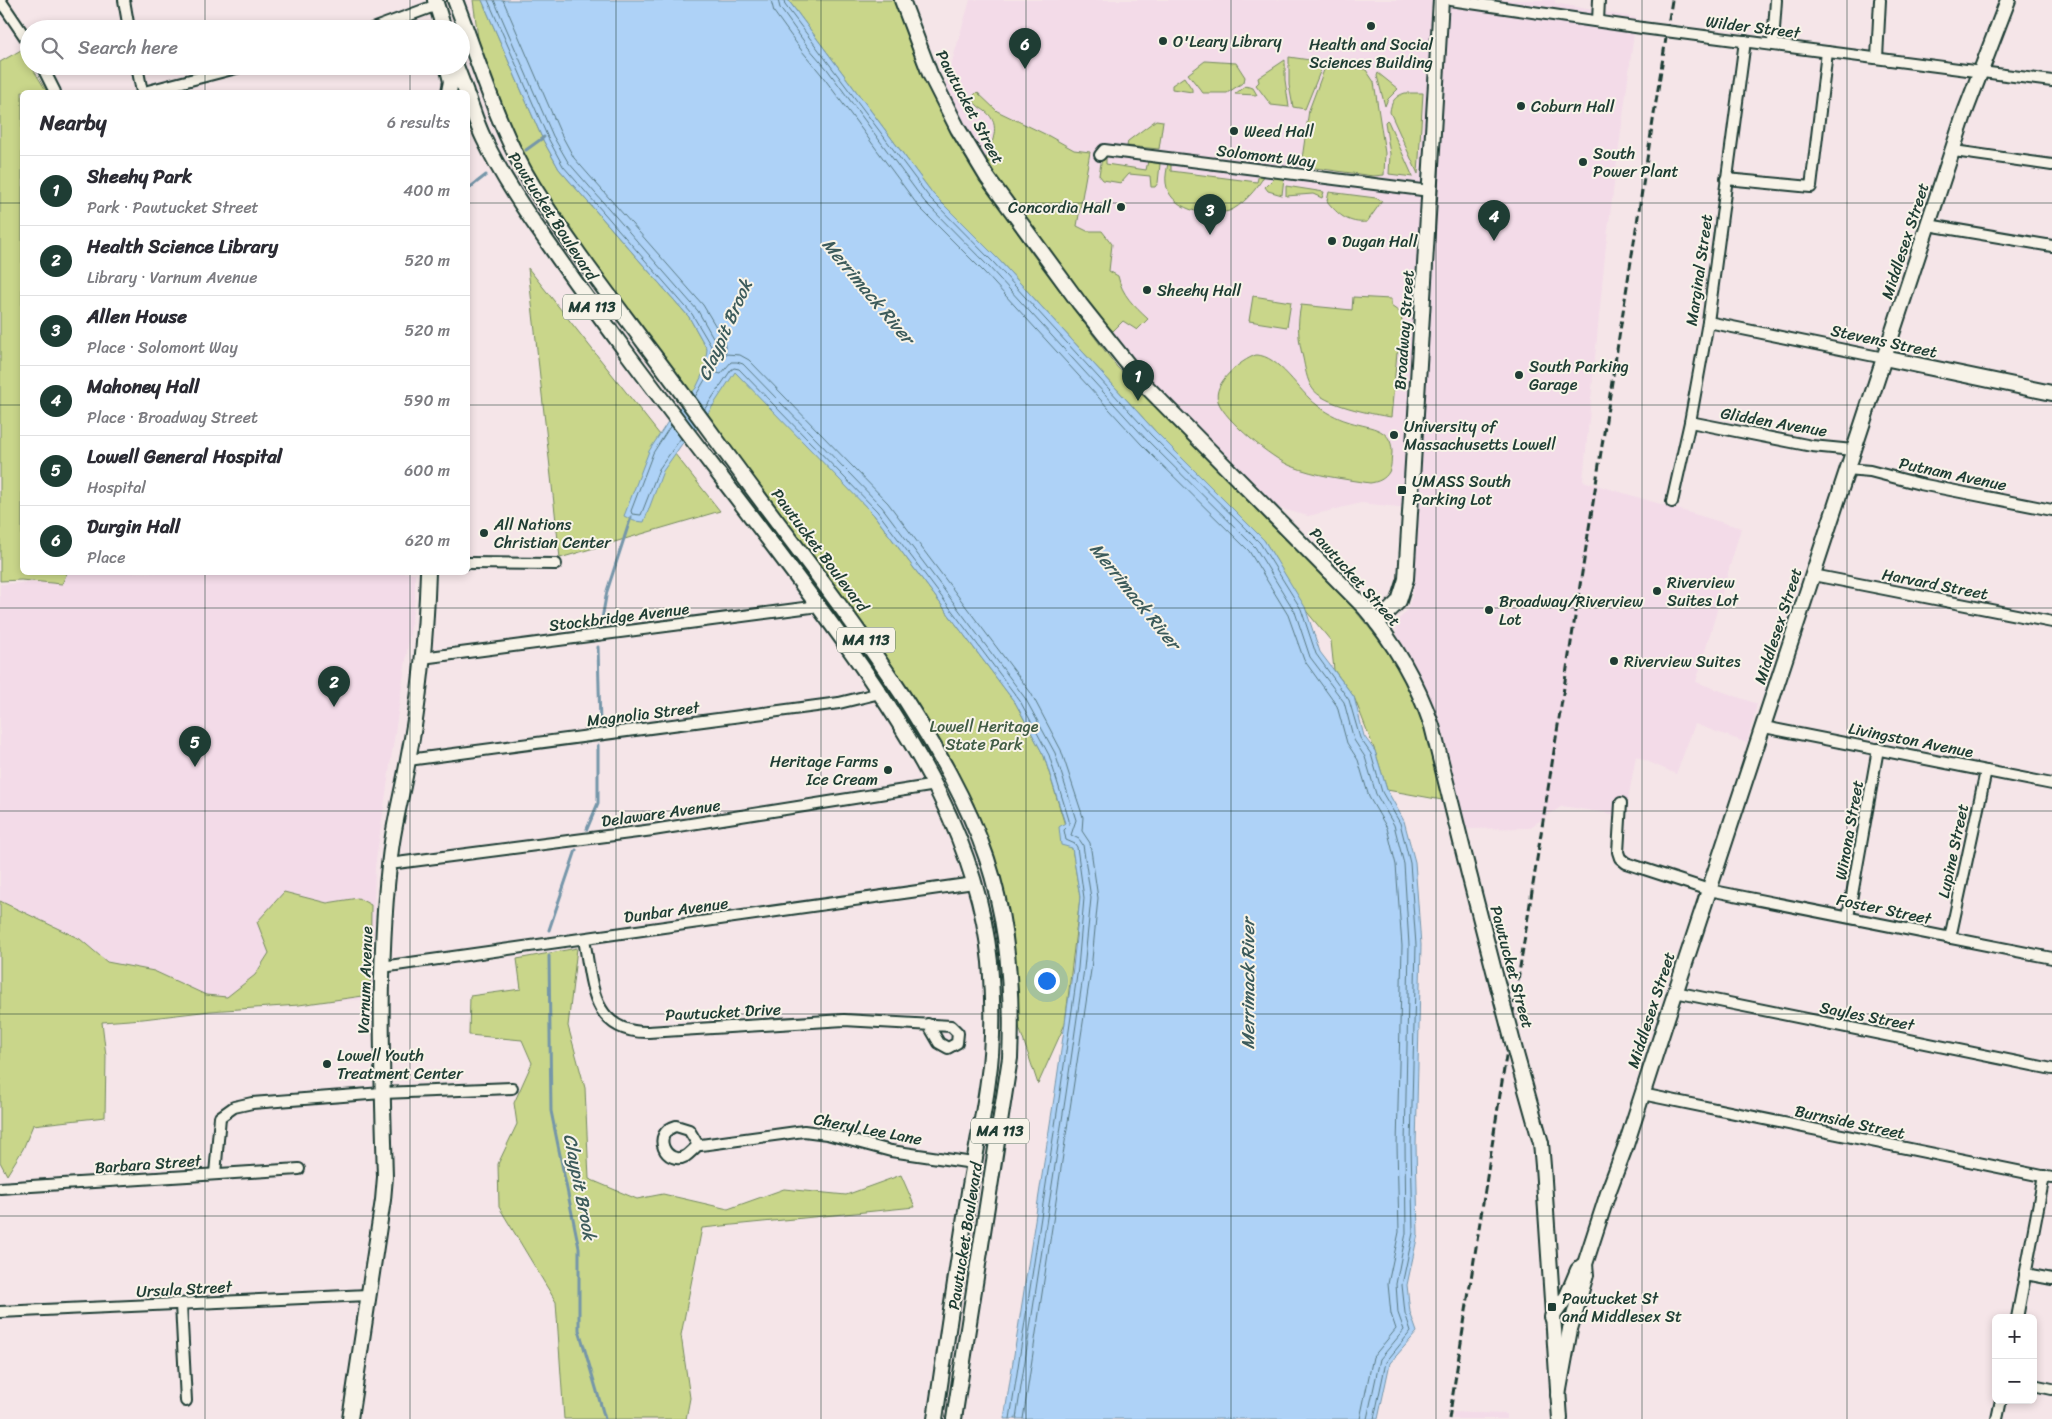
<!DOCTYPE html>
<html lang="en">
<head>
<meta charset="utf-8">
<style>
  body { margin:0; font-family:Sriracha,sans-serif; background:#f2f2f3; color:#2b2b33 }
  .controls { position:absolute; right:15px; bottom:15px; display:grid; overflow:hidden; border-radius:8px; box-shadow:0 2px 8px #0003 }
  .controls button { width:45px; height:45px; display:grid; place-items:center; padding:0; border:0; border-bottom:1px solid #e1e1e2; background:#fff; color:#2b2b33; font:25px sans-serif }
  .you { position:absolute; left:1046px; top:980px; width:18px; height:18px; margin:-12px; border:4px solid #fff; border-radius:50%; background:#1a73e8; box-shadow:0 0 0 8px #1a73e833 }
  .badge { display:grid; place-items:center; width:32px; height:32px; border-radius:50%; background:#1f3d34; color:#fff; font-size:16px; font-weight:700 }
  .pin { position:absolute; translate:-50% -41px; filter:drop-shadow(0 1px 2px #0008) }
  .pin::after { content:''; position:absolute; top:26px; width:18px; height:15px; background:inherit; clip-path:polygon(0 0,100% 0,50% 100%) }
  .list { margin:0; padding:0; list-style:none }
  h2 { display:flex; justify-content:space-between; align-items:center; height:65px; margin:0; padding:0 20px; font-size:21px }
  h2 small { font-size:16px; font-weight:400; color:#7c7c81 }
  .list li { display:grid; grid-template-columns:32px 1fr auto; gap:15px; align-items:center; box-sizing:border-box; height:70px; padding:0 20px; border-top:1px solid #e1e1e2 }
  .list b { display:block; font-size:19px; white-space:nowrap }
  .list p { margin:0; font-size:16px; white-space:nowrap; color:#7c7c81 }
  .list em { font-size:16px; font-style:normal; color:#7c7c81 }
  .icon { flex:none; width:28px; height:28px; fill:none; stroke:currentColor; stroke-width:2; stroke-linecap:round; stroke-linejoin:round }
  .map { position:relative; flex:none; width:2052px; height:1419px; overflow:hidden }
  .search { position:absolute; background:#fff; box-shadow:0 2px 8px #0003; left:20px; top:20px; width:450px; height:55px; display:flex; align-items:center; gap:12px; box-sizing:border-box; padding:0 18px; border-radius:28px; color:#7c7c81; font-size:19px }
  .panel { position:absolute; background:#fff; box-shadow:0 2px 8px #0003; left:20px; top:90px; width:450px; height:485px; border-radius:8px }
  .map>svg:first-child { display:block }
</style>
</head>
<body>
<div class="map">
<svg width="2052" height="1419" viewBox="0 0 2052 1419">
  <rect width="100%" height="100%" fill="#f5e5e8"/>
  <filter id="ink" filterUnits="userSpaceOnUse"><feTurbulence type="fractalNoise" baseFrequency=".02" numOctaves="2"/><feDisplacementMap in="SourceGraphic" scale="10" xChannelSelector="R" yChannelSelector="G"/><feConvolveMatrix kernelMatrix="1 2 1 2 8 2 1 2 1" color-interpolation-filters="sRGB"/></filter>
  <g filter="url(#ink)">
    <g fill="#f3dbe8">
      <polygon points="970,0 1555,0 1555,3 1636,18 1606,245 1583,481 1741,528 1696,682 1757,704 1747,743 1695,724 1676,774 1636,756 1625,816 1562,806 1529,828 1465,829 1441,733 1413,664 1396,633 1398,620 1406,612 1412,597 1418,509 1361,503 1308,516 1275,507 1155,389 1050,256 1009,198 967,134 945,86"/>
      <polygon points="61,572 415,573 415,599 375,867 372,999 103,1013 0,983 0,584 60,581"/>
      <polygon points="1453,1412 1506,1414 1506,1419 1452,1419"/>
    </g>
    <g fill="#c9d68a" stroke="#748a5f">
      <polygon points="473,0 482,0 543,140 559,169 689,317 707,349 735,372 814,451 874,515 1016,704 1044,756 1072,848 1080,897 1065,1024 1038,1084 1018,1024 1014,953 1004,895 974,804 930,724 880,648 581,248 531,171 498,96 479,45"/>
      <path d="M788 0H894L917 63 951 134 1030 251 1117 367 1353 608C1371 630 1389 651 1402 676 1423 715 1434 757 1442 800L1387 790 1375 751 1354 697 1334 670 1331 641 1307 612 1264 540 1155 431 998 259 933 194Z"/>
      <polygon points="21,50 29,63 29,66 31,66 47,92 22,92 22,572 67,573 62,584 21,580 0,581 0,62"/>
      <polygon points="1289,57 1324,62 1305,109 1293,107 1289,85"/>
      <polygon points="1285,60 1285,80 1289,107 1271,105 1256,85 1259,82 1258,78"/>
      <polygon points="1205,61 1236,63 1245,77 1244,82 1227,93 1203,93 1188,74"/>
      <polygon points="1327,62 1355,66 1366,70 1374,82 1385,153 1384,175 1373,176 1301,166 1309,110"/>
      <polygon points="1378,73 1398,89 1388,99 1385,106 1377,76"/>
      <polygon points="1184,77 1192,89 1192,92 1172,89 1172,85"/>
      <polygon points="1245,86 1253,88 1257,95 1235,94"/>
      <path d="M977 92 997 111 1049 136 1074 150 1090 152 1077 226 1087 231H1102L1112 244 1109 271 1118 276C1122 295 1134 306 1148 319L1137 330 1123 321 1113 331C1098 317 1086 300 1073 284 1041 245 1012 203 985 161 991 144 1003 125 985 111 979 107 974 104 972 97Z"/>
      <path d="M1405 93H1423L1418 174 1390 112C1391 102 1395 96 1405 93Z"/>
      <polygon points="1156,120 1163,121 1159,149 1127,146 1128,141"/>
      <polygon points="1387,120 1388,121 1413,177 1389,174 1390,154 1385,122"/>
      <polygon points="1106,156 1106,164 1146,170 1148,161 1160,164 1158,183 1155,187 1151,187 1150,176 1129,174 1121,183 1103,180 1099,175 1102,157"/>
      <path d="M1168 163 1171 164V171L1257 182 1259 174 1264 176C1258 188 1241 207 1229 211 1206 218 1169 209 1166 183 1165 177 1167 169 1168 163Z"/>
      <polygon points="1278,177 1284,178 1282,195 1268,191 1265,187 1274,178"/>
      <polygon points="1286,186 1324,192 1322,198 1313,194 1286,196"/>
      <path d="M1329 192 1376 198 1382 201 1367 222C1349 224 1338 215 1327 201Z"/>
      <polygon points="528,268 720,511 560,558"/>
      <polygon points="1253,296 1291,302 1287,327 1249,321"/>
      <path d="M1353 297 1391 299V306L1405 316 1401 320 1406 324 1403 353H1397L1391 417C1371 414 1323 405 1312 388 1307 380 1305 368 1303 358 1298 339 1297 324 1301 305L1352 310Z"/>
      <path d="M1256 355C1279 355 1299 392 1317 405 1326 412 1337 418 1347 421 1366 428 1393 426 1392 453 1391 459 1392 466 1389 472 1385 479 1378 482 1370 483 1344 479 1316 476 1291 466 1273 459 1224 420 1218 401 1212 383 1241 360 1256 355Z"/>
      <polygon points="284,892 327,903 358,898 371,905 370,995 299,1005 210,1011 143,1019 102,1022 106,1056 105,1117 33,1125 23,1149 7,1175 0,1162 0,901 80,939 107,962 154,971 206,995 227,997 255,975 269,953 257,922"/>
      <polygon points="577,948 568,1026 585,1088 589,1179 637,1199 663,1194 728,1209 784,1189 846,1195 901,1175 915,1207 702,1228 681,1335 690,1398 686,1419 564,1419 556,1302 499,1207 498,1164 517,1124 514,1103 532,1063 522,1040 469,1035 470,996 521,989 517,959"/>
    </g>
    <polygon fill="#aed2f7" stroke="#7596a9" points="482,0 788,0 933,194 998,259 1155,431 1264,540 1305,607 1320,652 1354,697 1364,736 1375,751 1387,790 1404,821 1415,862 1421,945 1416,1145 1418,1234 1407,1285 1410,1312 1417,1332 1390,1363 1378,1419 1004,1419 1055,1092 1073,968 1080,897 1072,848 1061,845 1059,827 1065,823 1044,756 1016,704 874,515 735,372 699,427 682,444 663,471 644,522 634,521 624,516 649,451 669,420 696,388 705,369 707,349 689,317 559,169 543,140"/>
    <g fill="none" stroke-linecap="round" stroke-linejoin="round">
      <g stroke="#587982" stroke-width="1">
        <polyline points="488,0 548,138 563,166 692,314 711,346 710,371 695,397"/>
        <polyline points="494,0 553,136 568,162 698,311 718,346 717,373 721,374 731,362 737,362 743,364 882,507 1025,698 1055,753 1076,820 1071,835 1079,839 1083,845 1091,898 1084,969 1066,1094 1016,1419"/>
        <polyline points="503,0 560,132 574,158 703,305 724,340 726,354 740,355 749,360 888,503 1031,693 1061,750 1083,817 1082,831 1090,843 1098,898 1091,970 1023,1419"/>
        <polyline points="771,0 774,12 802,51 821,74 919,207 984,272 1141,444 1249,551 1288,615 1304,660 1337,706 1347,743 1358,760 1369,797 1387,828 1396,865 1402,946 1397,1145 1399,1232 1388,1284 1391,1314 1396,1329 1373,1357 1360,1419"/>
        <polyline points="778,0 780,8 808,47 827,69 924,201 989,267 1146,439 1255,547 1295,612 1310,657 1344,702 1354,740 1365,757 1376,794 1394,825 1404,864 1409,945 1405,1145 1406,1233 1396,1284 1398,1313 1404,1330 1380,1359 1367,1419"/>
        <polyline points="784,0 785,5 929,197 994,263 1151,435 1260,543 1301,609 1316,654 1349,700 1360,738 1371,754 1382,792 1400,823 1410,863 1416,945 1411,1145 1413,1233 1402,1285 1405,1313 1411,1331 1386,1362 1374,1419"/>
        <polyline points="704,410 731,370 734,368 739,369 877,511 1020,701 1049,755 1069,820 1069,825 1064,830 1066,840 1075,844 1077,847 1084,898 1078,968 1060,1093 1010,1419"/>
        <polyline points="671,425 653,453 631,511 632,514 641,515 659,469 681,438"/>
      </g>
      <g stroke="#7596a9" stroke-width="3">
        <polyline points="526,150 544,137"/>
        <polyline points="468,189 486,175"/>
        <polyline points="600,630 607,591 631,517"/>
        <polyline points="598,647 600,726"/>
        <polyline points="587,829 598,803 598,745"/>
        <polyline points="549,930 576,850"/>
        <polyline points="549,956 551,1111 579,1248 579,1330 605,1419"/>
      </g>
      <defs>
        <g id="minor">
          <polyline points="0,0 29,43"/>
          <polyline points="124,0 129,29"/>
          <polyline points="1450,0 1642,28"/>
          <polyline points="1598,21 1599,0"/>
          <polyline points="372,29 437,5"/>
          <polyline points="1681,33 2052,81"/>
          <polyline points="1773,44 1776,0"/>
          <polyline points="1877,58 1880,0"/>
          <polyline points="42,66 55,92"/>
          <polyline points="137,66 142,92"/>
          <polyline points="144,92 244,66"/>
          <polyline points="1954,151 2052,165"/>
          <polyline points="1100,155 1104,150 1430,191"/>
          <polyline points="1726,179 1811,187 1827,52"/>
          <polyline points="1928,225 2052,246"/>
          <polyline points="1708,322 1884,358"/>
          <polyline points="1690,422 1812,446 1853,450"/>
          <polyline points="1847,469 1870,471 1920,484 2052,510"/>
          <polyline points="1672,502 1690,422 1708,322 1745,41"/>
          <polyline points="468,563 556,564"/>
          <polyline points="1813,575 2052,622"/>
          <polyline points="422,658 819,606"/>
          <polyline points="1764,727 2052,784"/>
          <polyline points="408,760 839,703 880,693"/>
          <polyline points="1621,803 1618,852 1620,858 1626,863 1709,890 2052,958"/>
          <polyline points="389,864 653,830 936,785"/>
          <polyline points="1848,917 1878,749"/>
          <polyline points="1950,938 1986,771"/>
          <path d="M584 939C592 982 591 1033 648 1032L844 1020 951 1026 958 1033 957 1043 948 1048 939 1043 928 1024"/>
          <polyline points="382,967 974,883"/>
          <polyline points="1675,992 2052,1069"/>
          <polyline points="1642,1094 2052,1178"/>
          <path d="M698 1145C694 1149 690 1153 686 1156 666 1167 650 1133 676 1126L689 1130 698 1145H701L804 1131 827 1134 891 1151 973 1163"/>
          <polyline points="215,1174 220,1117 234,1107 252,1103 382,1093 512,1088"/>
          <polyline points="0,1188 299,1169"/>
          <polyline points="2025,1274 2052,1279"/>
          <polyline points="181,1304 186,1401"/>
          <polyline points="0,1312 368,1295"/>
          <polyline points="2017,1318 2044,1176"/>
          <polyline points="2033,1385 2052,1389"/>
          <polyline points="1997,1419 2001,1400"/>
        </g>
        <g id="major">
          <polyline points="435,0 444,29"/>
          <path d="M455 0C479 62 498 129 533 186 566 239 605 290 643 341 691 404 737 469 785 532 826 586 866 640 903 696 936 748 967 800 987 859 1008 923 1013 991 1010 1058L954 1419"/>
          <path d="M902 0 930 74 958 129 987 177 1080 304 1142 382 1364 607C1394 642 1417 682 1432 726L1469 874 1498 986"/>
          <polyline points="447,66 451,81 449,92"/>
          <polyline points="456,66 466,92"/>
          <path d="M468 97C473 111 477 125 484 139 502 177 526 212 550 246 574 281 599 315 624 349 698 449 776 546 848 647 915 741 978 843 990 962 993 1001 994 1042 988 1081 983 1120 974 1159 968 1198 956 1272 946 1345 935 1419"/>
          <polyline points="1884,358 2052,393"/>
          <polyline points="1377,623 1399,601 1406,579 1441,0"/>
          <polyline points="1516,1054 1541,1143 1543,1166 1560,1419"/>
          <polyline points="1552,1317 1567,1296 1578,1270 1582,1266"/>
          <polyline points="1558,1395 1570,1329 1586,1275 1585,1264 1609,1190 1626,1145 1666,1021 1964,115 2008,0"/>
          <path d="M350 1419 383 1200 385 1177C382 1068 377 958 391 849 395 819 403 790 408 760 420 699 426 635 428 572"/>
        </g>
      </defs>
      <use href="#minor" stroke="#1f3d34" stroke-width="14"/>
      <use href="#major" stroke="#1f3d34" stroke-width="18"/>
      <use href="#minor" stroke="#f7f3e8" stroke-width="10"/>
      <use href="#major" stroke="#f7f3e8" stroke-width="14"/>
      <polyline stroke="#1f3d34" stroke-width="3" stroke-dasharray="8 4" stroke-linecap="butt" points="1449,1419 1672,0"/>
      <defs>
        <polyline id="minor-bridge" points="1642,28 1681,33"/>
        <polyline id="major-bridge" points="1498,986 1516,1054"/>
      </defs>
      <use href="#minor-bridge" stroke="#1f3d34" stroke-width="14" stroke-linecap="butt"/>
      <use href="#major-bridge" stroke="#1f3d34" stroke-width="18" stroke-linecap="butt"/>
      <use href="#minor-bridge" stroke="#f7f3e8" stroke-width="10"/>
      <use href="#major-bridge" stroke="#f7f3e8" stroke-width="14"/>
    </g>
  </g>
  <path fill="none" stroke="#1f3d34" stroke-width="1" stroke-opacity="0.55" d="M205 0V29M410 0V29M616 0V1419M821 0V1419M1026 0V1419M1231 0V1419M1436 0V1419M1642 0V1419M1847 0V1419M205 66V92M410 66V92M0 203H22M468 203H2052M0 405H22M468 405H2052M205 572V1419M410 572V1419M0 608H2052M0 811H2052M0 1014H2052M0 1216H2052"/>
  <g fill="#1f3d34" stroke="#f7f3e8" stroke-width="2">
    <circle cx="1371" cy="26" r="5"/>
    <circle cx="1163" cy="41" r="5"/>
    <circle cx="1521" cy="106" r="5"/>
    <circle cx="1234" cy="131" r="5"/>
    <circle cx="1583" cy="162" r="5"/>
    <circle cx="1121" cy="207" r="5"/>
    <circle cx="1332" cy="241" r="5"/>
    <circle cx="1147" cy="290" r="5"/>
    <circle cx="1519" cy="375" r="5"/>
    <circle cx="1394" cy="435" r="5"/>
    <rect x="1397" y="485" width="10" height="10" rx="2.5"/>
    <circle cx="484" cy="533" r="5"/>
    <circle cx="1657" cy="591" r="5"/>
    <circle cx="1489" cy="610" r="5"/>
    <circle cx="1614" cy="661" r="5"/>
    <circle cx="888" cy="770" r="5"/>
    <circle cx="327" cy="1064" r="5"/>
    <rect x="1547" y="1302" width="10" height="10" rx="2.5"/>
  </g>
  <g text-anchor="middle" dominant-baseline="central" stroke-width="4" stroke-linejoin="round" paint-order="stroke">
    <g fill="#f7f3e8" stroke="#60746a" stroke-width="1">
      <rect x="563" y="294.5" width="58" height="25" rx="4"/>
      <rect x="837" y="627.5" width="58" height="25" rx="4"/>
      <rect x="971" y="1118.5" width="58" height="25" rx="4"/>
    </g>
    <g font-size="15" font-weight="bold" fill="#1f3d34">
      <text x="592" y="307">MA 113</text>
      <text x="866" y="640">MA 113</text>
      <text x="1000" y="1131">MA 113</text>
    </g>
    <g font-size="16" fill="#1f3d34" stroke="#f7f3e8">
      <text transform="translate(1753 27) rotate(7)">Wilder Street</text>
      <text transform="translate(970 107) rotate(62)">Pawtucket Street</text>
      <text transform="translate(1266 156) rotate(7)">Solomont Way</text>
      <text transform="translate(553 216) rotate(57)">Pawtucket Boulevard</text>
      <text transform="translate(1905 241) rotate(-72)">Middlesex Street</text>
      <text transform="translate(1699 270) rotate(-82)">Marginal Street</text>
      <text transform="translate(1404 330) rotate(-86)">Broadway Street</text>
      <text transform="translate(1884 341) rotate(12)">Stevens Street</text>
      <text transform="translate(1774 422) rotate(10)">Glidden Avenue</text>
      <text transform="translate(1953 474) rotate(12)">Putnam Avenue</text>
      <text transform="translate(820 550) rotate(53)">Pawtucket Boulevard</text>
      <text transform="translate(1355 577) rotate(48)">Pawtucket Street</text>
      <text transform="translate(1935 584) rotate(11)">Harvard Street</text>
      <text transform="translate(619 617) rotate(-7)">Stockbridge Avenue</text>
      <text transform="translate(1778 626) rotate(-72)">Middlesex Street</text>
      <text transform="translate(643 714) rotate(-7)">Magnolia Street</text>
      <text transform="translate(1911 740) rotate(11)">Livingston Avenue</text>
      <text transform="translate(661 813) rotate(-8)">Delaware Avenue</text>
      <text transform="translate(1849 830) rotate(-80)">Winona Street</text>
      <text transform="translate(1953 851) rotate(-78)">Lupine Street</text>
      <text transform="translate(1884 909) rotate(12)">Foster Street</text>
      <text transform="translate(676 910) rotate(-8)">Dunbar Avenue</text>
      <text transform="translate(1512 967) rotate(75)">Pawtucket Street</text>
      <text transform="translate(365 980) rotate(-88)">Varnum Avenue</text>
      <text transform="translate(1651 1010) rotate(-72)">Middlesex Street</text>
      <text transform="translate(723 1012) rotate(-3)">Pawtucket Drive</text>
      <text transform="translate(1867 1016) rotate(11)">Sayles Street</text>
      <text transform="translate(1850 1122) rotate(12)">Burnside Street</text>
      <text transform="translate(868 1129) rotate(11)">Cheryl Lee Lane</text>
      <text transform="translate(148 1164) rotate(-4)">Barbara Street</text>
      <text transform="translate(965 1236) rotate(-81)">Pawtucket Boulevard</text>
      <text transform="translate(184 1289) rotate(-3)">Ursula Street</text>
    </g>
    <g font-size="16" fill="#1f3d34" stroke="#f7f3e8" text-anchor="start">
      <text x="1173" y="41">O'Leary Library</text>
      <text x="1371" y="44" text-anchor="middle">Health and Social<tspan x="1371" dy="18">Sciences Building</tspan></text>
      <text x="1531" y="106">Coburn Hall</text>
      <text x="1244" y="131">Weed Hall</text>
      <text x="1593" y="153">South<tspan x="1593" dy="18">Power Plant</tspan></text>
      <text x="1111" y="207" text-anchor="end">Concordia Hall</text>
      <text x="1342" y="241">Dugan Hall</text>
      <text x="1157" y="290">Sheehy Hall</text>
      <text x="1529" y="366">South Parking<tspan x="1529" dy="18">Garage</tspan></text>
      <text x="1404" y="426">University of<tspan x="1404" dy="18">Massachusetts Lowell</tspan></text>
      <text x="1412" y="481">UMASS South<tspan x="1412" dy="18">Parking Lot</tspan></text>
      <text x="494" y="524">All Nations<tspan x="494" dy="18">Christian Center</tspan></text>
      <text x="1667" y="582">Riverview<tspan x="1667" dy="18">Suites Lot</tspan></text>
      <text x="1499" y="601">Broadway/Riverview<tspan x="1499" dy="18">Lot</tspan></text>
      <text x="1624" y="661">Riverview Suites</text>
      <text x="878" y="761" text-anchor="end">Heritage Farms<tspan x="878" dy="18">Ice Cream</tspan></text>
      <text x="337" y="1055">Lowell Youth<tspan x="337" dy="18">Treatment Center</tspan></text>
      <text x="1562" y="1298">Pawtucket St<tspan x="1562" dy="18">and Middlesex St</tspan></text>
    </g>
    <g font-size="16" fill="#415c45" stroke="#f7f3e8">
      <text x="984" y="726">Lowell Heritage<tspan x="984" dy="18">State Park</tspan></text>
    </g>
    <g font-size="18" font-style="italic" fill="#3c5b5b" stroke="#f7f3e8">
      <text transform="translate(868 291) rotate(50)">Merrimack River</text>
      <text transform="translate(725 330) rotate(-66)">Claypit Brook</text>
      <text transform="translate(1135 596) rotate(51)">Merrimack River</text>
      <text transform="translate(1248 984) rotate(-90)">Merrimack River</text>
      <text transform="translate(580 1187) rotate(79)">Claypit Brook</text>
    </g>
  </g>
</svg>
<div class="controls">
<button>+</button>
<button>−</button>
</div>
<div class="you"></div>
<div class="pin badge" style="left:1138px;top:401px">1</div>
<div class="pin badge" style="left:334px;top:707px">2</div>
<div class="pin badge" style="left:1210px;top:235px">3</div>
<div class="pin badge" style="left:1494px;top:241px">4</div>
<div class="pin badge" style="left:195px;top:767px">5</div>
<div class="pin badge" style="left:1025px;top:69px">6</div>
<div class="search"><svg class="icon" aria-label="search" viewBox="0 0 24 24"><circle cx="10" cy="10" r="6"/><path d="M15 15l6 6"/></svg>Search here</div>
<section class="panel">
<h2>Nearby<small>6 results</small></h2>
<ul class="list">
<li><span class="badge">1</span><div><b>Sheehy Park</b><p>Park · Pawtucket Street</p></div><em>400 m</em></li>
<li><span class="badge">2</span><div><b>Health Science Library</b><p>Library · Varnum Avenue</p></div><em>520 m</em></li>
<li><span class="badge">3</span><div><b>Allen House</b><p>Place · Solomont Way</p></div><em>520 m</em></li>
<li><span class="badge">4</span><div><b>Mahoney Hall</b><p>Place · Broadway Street</p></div><em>590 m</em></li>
<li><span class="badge">5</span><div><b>Lowell General Hospital</b><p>Hospital</p></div><em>600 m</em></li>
<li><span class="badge">6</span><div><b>Durgin Hall</b><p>Place</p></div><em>620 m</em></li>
</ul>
</section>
</div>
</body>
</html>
